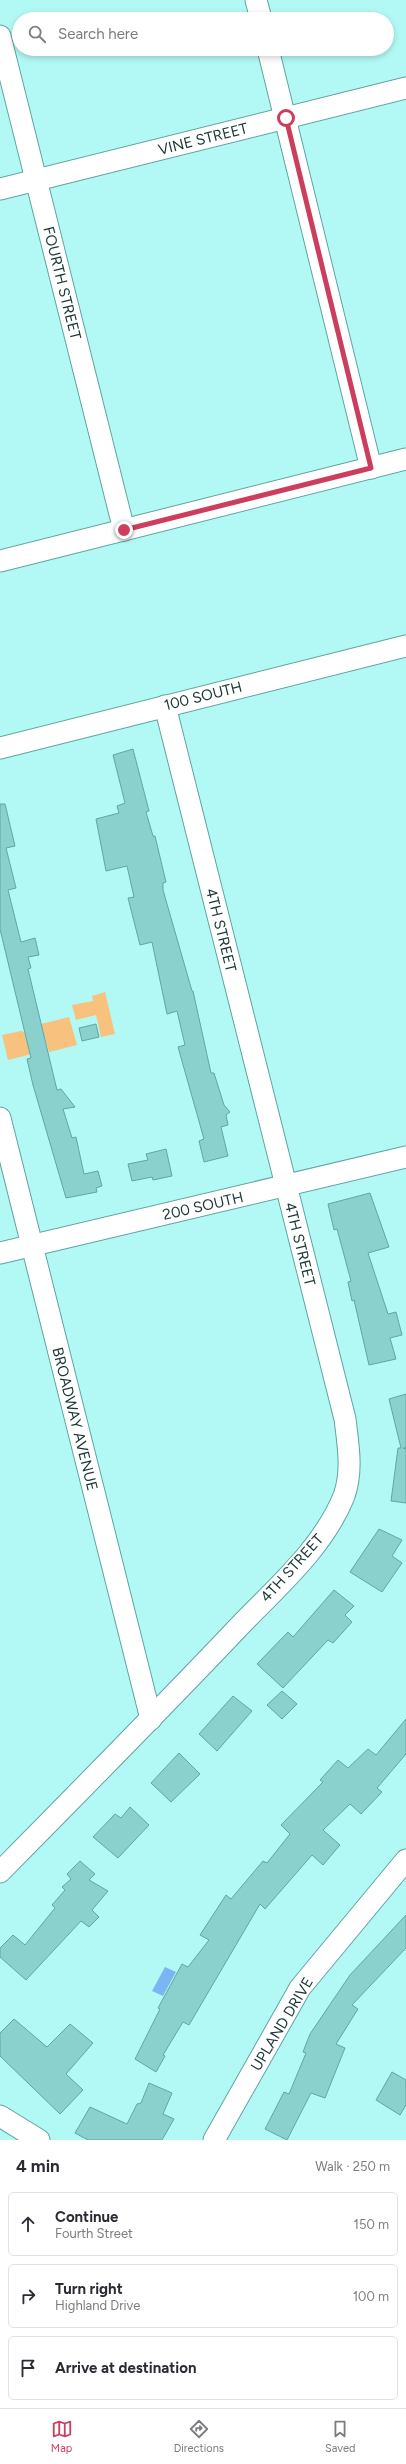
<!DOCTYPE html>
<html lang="en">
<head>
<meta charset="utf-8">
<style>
  body { margin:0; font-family:Figtree,sans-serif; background:#f2f2f3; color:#2b2b33 }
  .stop { position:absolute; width:12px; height:12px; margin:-9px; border:3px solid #cd3d5e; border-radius:50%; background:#fff }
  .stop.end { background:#cd3d5e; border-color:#fff; box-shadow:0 1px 4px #0008 }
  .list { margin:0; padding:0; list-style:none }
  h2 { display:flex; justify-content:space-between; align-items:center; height:52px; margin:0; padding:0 16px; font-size:17px }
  h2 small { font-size:13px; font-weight:400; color:#7c7c81 }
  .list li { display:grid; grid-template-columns:26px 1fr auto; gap:12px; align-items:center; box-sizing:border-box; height:64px; margin:0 8px 8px; padding:0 8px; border:1px solid #e1e1e2; border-radius:6px }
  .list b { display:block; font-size:15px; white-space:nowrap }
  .list p { margin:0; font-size:13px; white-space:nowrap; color:#7c7c81 }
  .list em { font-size:13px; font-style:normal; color:#7c7c81 }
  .icon { flex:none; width:22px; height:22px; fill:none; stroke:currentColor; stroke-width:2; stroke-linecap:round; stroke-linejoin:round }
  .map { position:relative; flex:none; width:406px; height:2140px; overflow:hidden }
  .search { position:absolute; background:#fff; box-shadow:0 2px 6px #0003; left:12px; right:12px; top:12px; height:44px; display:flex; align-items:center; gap:10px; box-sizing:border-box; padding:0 14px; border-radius:22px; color:#7c7c81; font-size:15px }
  .sheet { height:268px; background:#fff }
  nav { display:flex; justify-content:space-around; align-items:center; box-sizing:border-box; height:56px; border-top:1px solid #e1e1e2; background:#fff; font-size:11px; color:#7c7c81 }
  nav a { display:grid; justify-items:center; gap:2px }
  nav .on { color:#cd3d5e }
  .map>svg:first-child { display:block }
</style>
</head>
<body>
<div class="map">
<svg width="406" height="2140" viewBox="0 0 406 2140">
  <rect width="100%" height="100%" fill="#b2f9f5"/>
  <g fill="#f9c17e">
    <polygon points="105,992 115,1034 101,1037 96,1015 76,1020 72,1005 93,1001 92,996"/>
    <polygon points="69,1017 77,1045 49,1052 41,1024"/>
    <polygon points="21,1031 24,1032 32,1054 8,1060 2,1035"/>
  </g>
  <polygon fill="#7cb5f3" points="165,1967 176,1972 163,1996 152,1991"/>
  <g fill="#8ad0cc" stroke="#60a6a2">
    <polygon points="133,749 149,811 146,812 153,836 155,836 166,882 163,883 163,890 192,991 193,991 211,1073 214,1073 224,1105 230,1112 226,1115 228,1125 221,1127 228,1156 204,1162 199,1141 204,1139 178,1047 185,1045 177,1011 167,1014 152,942 140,945 128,898 134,897 127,866 106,871 96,819 119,813 117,806 125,803 113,755"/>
    <polygon points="0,804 5,804 15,846 6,848 16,888 8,890 21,942 35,938 39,955 28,957 31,968 28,969 57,1090 61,1089 75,1107 63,1109 72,1138 76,1137 84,1174 98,1171 102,1186 96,1188 97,1192 66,1198 33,1085 27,1059 31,1058 0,929"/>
    <polygon points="96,1024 99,1037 82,1041 79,1028"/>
    <polygon points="166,1149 172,1176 153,1180 152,1177 132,1181 128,1164 148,1160 146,1154"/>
    <polygon points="370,1193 389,1247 368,1253 388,1314 396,1312 402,1335 390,1338 396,1359 369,1365 354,1300 352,1301 348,1282 351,1281 337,1229 334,1230 328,1204"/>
    <polygon points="406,1394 406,1448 403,1448 406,1449 406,1503 391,1501 398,1448 401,1448 389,1399"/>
    <polygon points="379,1529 402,1540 392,1556 402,1563 382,1592 350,1572"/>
    <polygon points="334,1590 354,1606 345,1615 352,1622 333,1643 328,1640 283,1688 257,1664 288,1632 293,1637"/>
    <polygon points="282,1691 297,1704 282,1719 267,1705"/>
    <polygon points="233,1696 252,1711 217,1751 199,1734"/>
    <polygon points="406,1719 406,1754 377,1788 382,1792 361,1814 350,1804 323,1830 340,1845 323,1865 312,1855 265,1909 260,1904 189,2025 183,2022 163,2055 165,2056 156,2072 135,2059 160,2009 158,2008 182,1964 188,1967 209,1940 200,1935 226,1895 231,1899 263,1861 267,1863 290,1834 281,1825 323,1782 320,1780 338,1760 348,1768 368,1749 376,1755"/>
    <polygon points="179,1753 200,1774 171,1802 151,1783"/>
    <polygon points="130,1807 149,1825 118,1858 93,1837 115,1814 121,1818"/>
    <polygon points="80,1861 95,1874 89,1880 108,1891 92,1910 99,1917 89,1927 81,1921 26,1980 0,1957 0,1948 13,1935 25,1945 55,1908 52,1905 65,1890 62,1887 71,1879 67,1874"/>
    <polygon points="406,1915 406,1948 352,2005 358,2009 336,2044 345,2048 325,2098 311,2093 287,2140 265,2129 284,2092 289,2094 306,2053 303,2052 310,2034 350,1975"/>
    <polygon points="14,2019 47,2047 70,2024 93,2043 66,2074 83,2090 60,2114 0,2056 0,2033"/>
    <polygon points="392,2072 406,2080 406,2105 400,2115 376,2100"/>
    <polygon points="149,2083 172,2093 163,2114 174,2119 162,2140 88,2140 75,2133 90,2107 127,2124 137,2104 141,2103"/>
  </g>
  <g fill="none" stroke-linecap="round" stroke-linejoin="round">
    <defs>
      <g id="minor">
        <polyline points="256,0 261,19"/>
        <polyline points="0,36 124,530"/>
        <polyline points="268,49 371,468"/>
        <polyline points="0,189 406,88"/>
        <polyline points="0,561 406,459"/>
        <polyline points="0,748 406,646"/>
        <polyline points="0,1118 151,1719"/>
        <polyline points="0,1253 406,1157"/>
        <path d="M0 1872C78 1793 156 1714 232 1634 271 1592 322 1551 344 1496 353 1471 348 1444 345 1419L165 706"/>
        <polyline points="0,2116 39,2140"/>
        <polyline points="214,2140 300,1988 406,1860"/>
      </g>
    </defs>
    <use href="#minor" stroke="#5fa4a1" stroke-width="23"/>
    <use href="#minor" stroke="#fff" stroke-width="21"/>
  </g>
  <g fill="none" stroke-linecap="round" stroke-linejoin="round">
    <polyline stroke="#cd3d5e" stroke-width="5" points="124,530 371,468 286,118"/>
  </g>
  <g text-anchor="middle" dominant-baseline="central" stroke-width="4" stroke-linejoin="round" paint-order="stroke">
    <g font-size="15" fill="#193735" stroke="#fff">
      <text transform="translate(203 139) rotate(-14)">VINE STREET</text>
      <text transform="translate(62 283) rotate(76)">FOURTH STREET</text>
      <text transform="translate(203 696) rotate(-14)">100 SOUTH</text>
      <text transform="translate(221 930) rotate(76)">4TH STREET</text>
      <text transform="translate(203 1206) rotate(-13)">200 SOUTH</text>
      <text transform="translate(300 1244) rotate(76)">4TH STREET</text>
      <text transform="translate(75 1419) rotate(76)">BROADWAY AVENUE</text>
      <text transform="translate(292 1568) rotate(-48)">4TH STREET</text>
      <text transform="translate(282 2024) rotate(-59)">UPLAND DRIVE</text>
    </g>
  </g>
</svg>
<div class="stop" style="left:286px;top:118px"></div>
<div class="stop end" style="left:124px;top:530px"></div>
<div class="search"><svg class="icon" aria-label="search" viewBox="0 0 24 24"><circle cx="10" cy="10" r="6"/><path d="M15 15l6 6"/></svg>Search here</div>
</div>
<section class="sheet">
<h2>4 min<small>Walk · 250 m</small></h2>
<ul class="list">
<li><svg class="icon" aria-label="ahead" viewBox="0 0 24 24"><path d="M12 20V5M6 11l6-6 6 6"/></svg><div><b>Continue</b><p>Fourth Street</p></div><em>150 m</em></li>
<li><svg class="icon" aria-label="right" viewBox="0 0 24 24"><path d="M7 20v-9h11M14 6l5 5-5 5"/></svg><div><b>Turn right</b><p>Highland Drive</p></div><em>100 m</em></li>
<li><svg class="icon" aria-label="arrive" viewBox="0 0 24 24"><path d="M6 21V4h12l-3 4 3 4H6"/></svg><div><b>Arrive at destination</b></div></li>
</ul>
</section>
<nav>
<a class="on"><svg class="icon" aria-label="map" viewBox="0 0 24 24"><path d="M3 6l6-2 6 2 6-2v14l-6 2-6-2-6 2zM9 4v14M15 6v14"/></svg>Map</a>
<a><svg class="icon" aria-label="directions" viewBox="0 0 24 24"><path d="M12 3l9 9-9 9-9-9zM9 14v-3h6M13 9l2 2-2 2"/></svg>Directions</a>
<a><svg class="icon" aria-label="saved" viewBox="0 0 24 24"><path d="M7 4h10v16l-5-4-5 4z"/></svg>Saved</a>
</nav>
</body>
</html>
